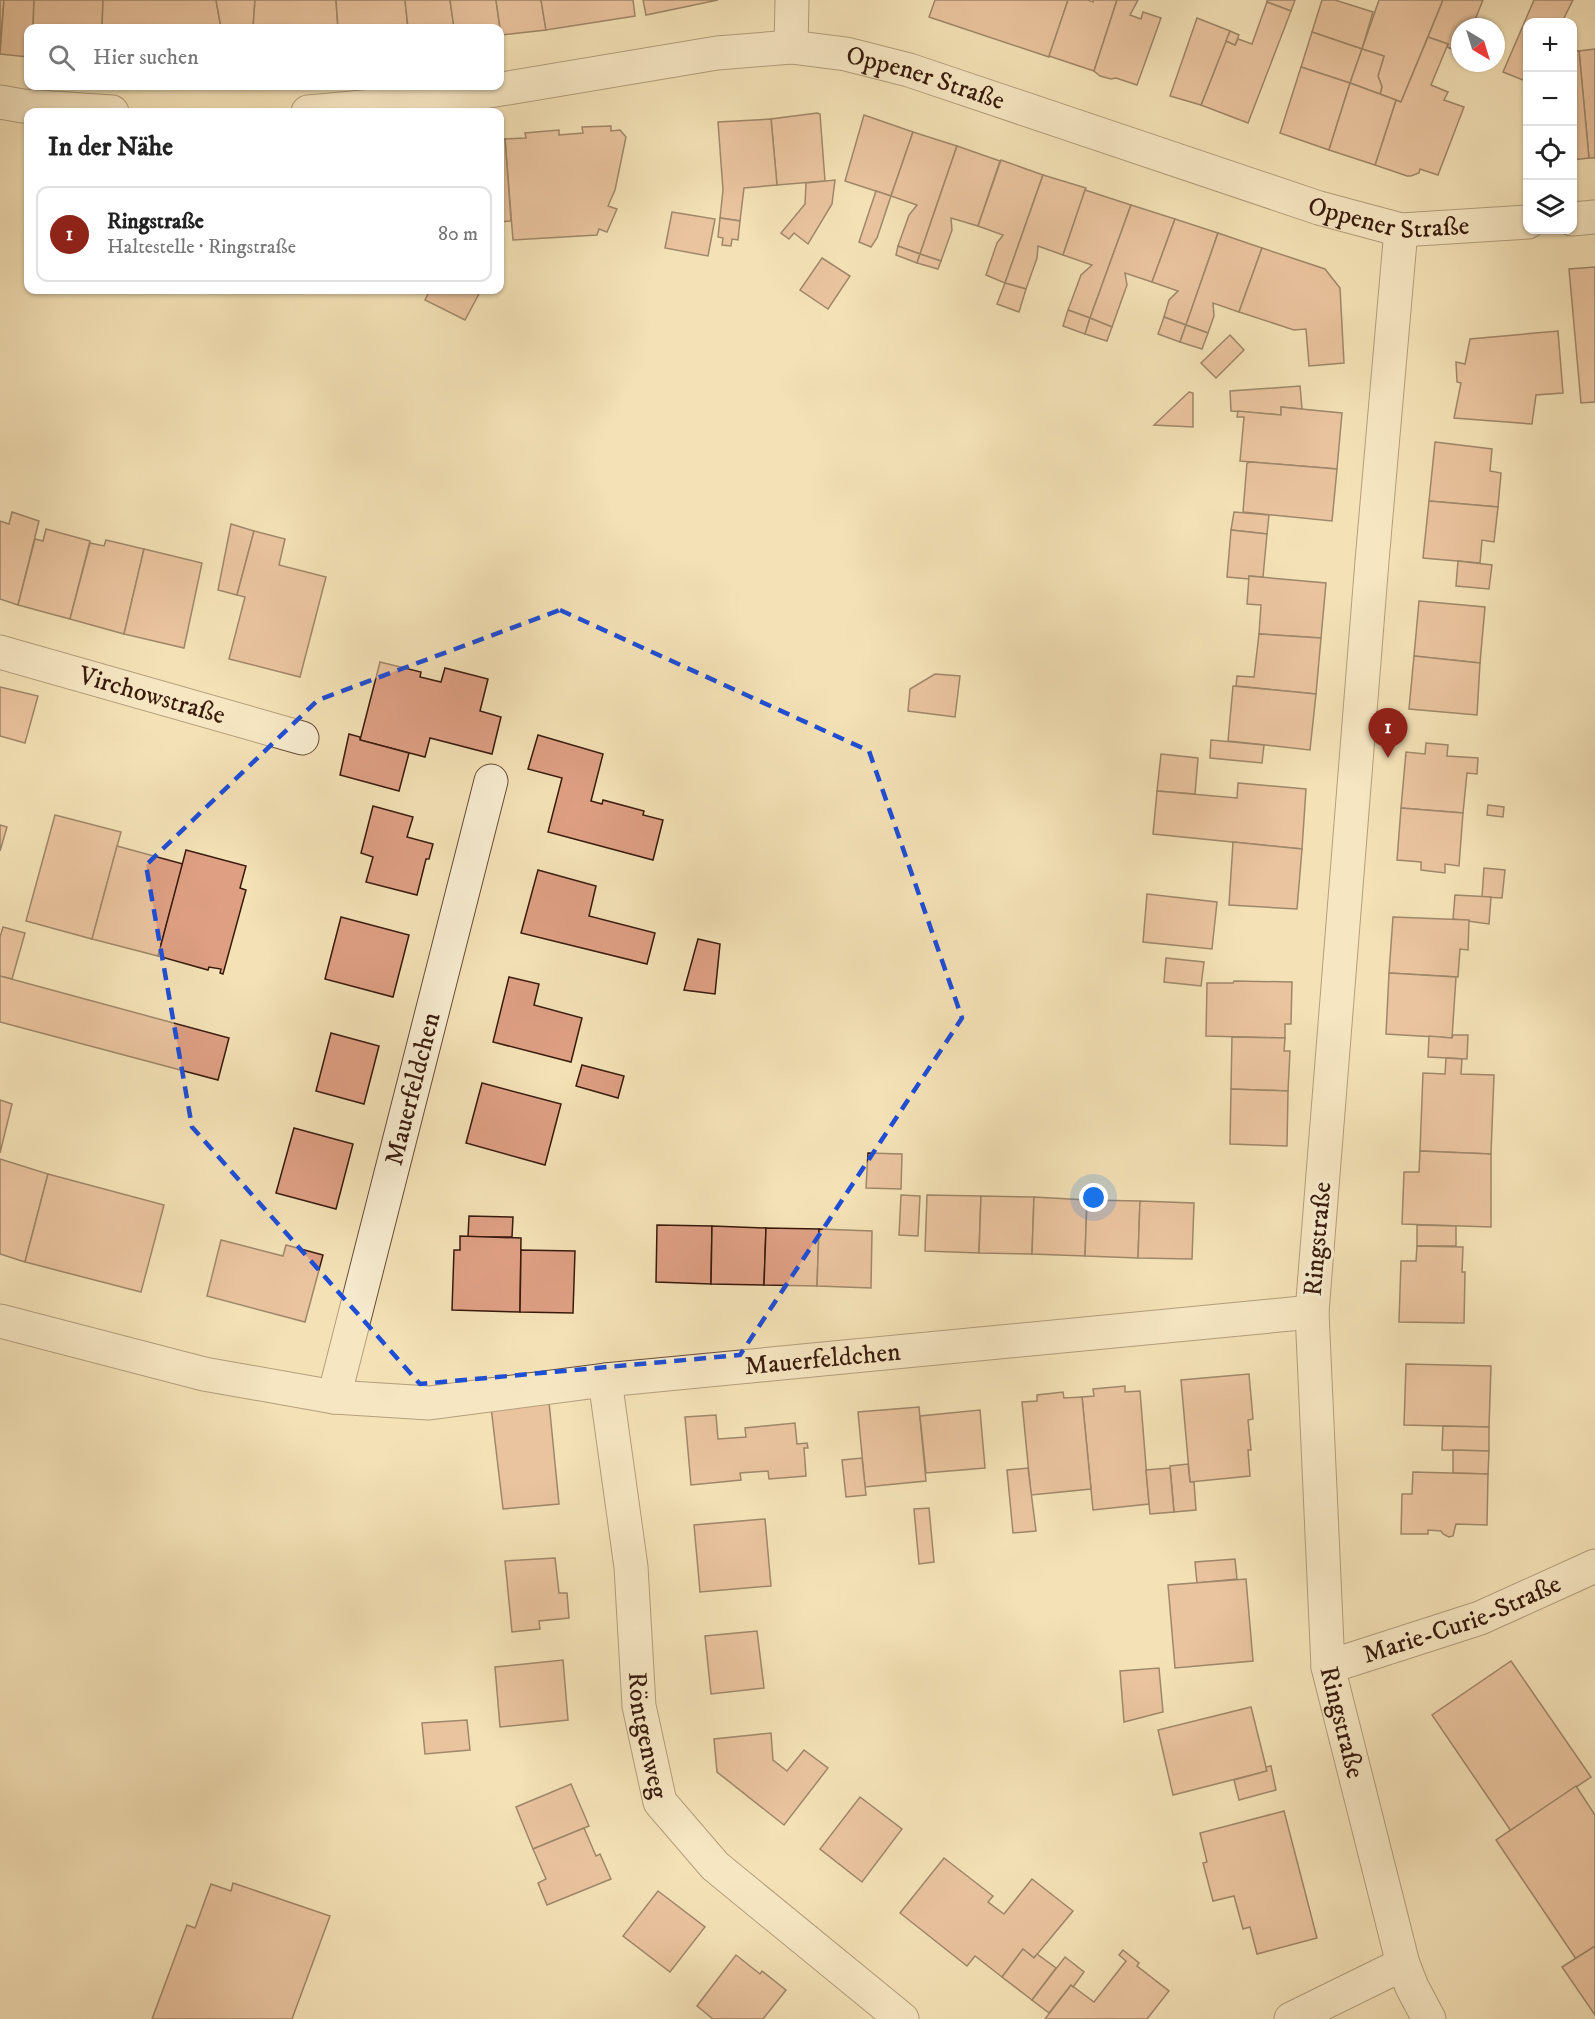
<!DOCTYPE html>
<html lang="de">
<head>
<meta charset="utf-8">
<style>
  body { margin:0; font-family:"IM FELL DW Pica",serif; background:#f6f6f6; color:#222 }
  .controls { position:absolute; right:18px; top:18px; display:grid; overflow:hidden; border-radius:12px; box-shadow:0 2px 4px #0004 }
  .controls button { width:54px; height:54px; display:grid; place-items:center; padding:0; border:0; border-bottom:2px solid #e0e0e0; background:#fff; color:#222; font:30px sans-serif }
  .compass { position:absolute; left:1451px; top:18px; width:54px; height:54px; border-radius:50%; background:#fff; box-shadow:0 2px 4px #0004; rotate:142deg }
  .you { position:absolute; left:1094px; top:1198px; width:21px; height:21px; margin:-15px; border:4px solid #fff; border-radius:50%; background:#1a73e8; box-shadow:0 0 0 9px #1a73e833 }
  .badge { display:grid; place-items:center; width:39px; height:39px; border-radius:50%; background:#8f2418; color:#fff; font-size:20px; font-weight:700 }
  .pin { position:absolute; translate:-50% -50px; filter:drop-shadow(0 2px 3px #0008) }
  .pin::after { content:''; position:absolute; top:32px; width:21px; height:18px; background:inherit; clip-path:polygon(0 0,100% 0,50% 100%) }
  .list { margin:0; padding:0; list-style:none }
  h2 { display:flex; justify-content:space-between; align-items:center; height:78px; margin:0; padding:0 24px; font-size:26px }
  h2 small { font-size:20px; font-weight:400; color:#767676 }
  .list li { display:grid; grid-template-columns:39px 1fr auto; gap:18px; align-items:center; box-sizing:border-box; height:96px; margin:0 12px 12px; padding:0 12px; border:2px solid #e0e0e0; border-radius:12px }
  .list b { display:block; font-size:22px; white-space:nowrap }
  .list p { margin:0; font-size:20px; white-space:nowrap; color:#767676 }
  .list em { font-size:20px; font-style:normal; color:#767676 }
  .icon { flex:none; width:33px; height:33px; fill:none; stroke:currentColor; stroke-width:2; stroke-linecap:round; stroke-linejoin:round }
  .map { position:relative; flex:none; width:1595px; height:2019px; overflow:hidden }
  .search { position:absolute; background:#fff; box-shadow:0 2px 4px #0004; left:24px; top:24px; width:480px; height:66px; display:flex; align-items:center; gap:15px; box-sizing:border-box; padding:0 21px; border-radius:12px; color:#767676; font-size:22px }
  .panel { position:absolute; background:#fff; box-shadow:0 2px 4px #0004; left:24px; top:108px; width:480px; height:186px; border-radius:12px }
  .map>svg:first-child { display:block }
</style>
</head>
<body>
<div class="map">
<svg width="1595" height="2019" viewBox="0 0 1595 2019">
  <rect width="100%" height="100%" fill="#f4e1b6"/>
  <filter id="stains"><feTurbulence type="fractalNoise" baseFrequency=".00333" numOctaves="4"/><feColorMatrix values="0 0 0 0 .2 0 0 0 0 .09 0 0 0 0 .02 0 0 0 .5 -.17"/></filter>
  <radialGradient id="worn" r=".72"><stop offset=".6" stop-color="#630" stop-opacity="0"/><stop offset="1" stop-color="#630" stop-opacity=".3"/></radialGradient>
  <g fill="#de9f83" stroke="#381b0d" stroke-width="1.5">
    <polygon points="0,0 4,0 0,48"/>
    <polygon points="4,0 34,0 33,28 28,28 28,57 0,54"/>
    <polygon points="34,0 103,0 102,28 33,28"/>
    <polygon points="103,0 216,0 221,28 102,28"/>
    <polygon points="216,0 255,0 253,28 221,28"/>
    <polygon points="255,0 336,0 338,28 253,28"/>
    <polygon points="336,0 405,0 408,28 338,28"/>
    <polygon points="405,0 450,0 454,28 408,28"/>
    <polygon points="450,0 496,0 501,35 500,28 454,28"/>
    <polygon points="496,0 541,0 546,30 501,35"/>
    <polygon points="541,0 633,0 635,16 546,30"/>
    <polygon points="643,0 718,0 646,15"/>
    <polygon points="935,0 1068,0 1049,57 929,17"/>
    <polygon points="1068,0 1088,0 1093,2 1093,0 1117,0 1094,71 1049,56"/>
    <polygon points="1117,0 1138,0 1130,15 1141,19 1143,12 1161,18 1137,85 1116,78 1111,79 1100,76 1094,71"/>
    <polygon points="1267,0 1295,0 1291,11 1267,2"/>
    <polygon points="1322,0 1335,0 1373,12 1362,49 1312,32"/>
    <polygon points="1379,0 1443,0 1401,102 1380,94 1382,87 1378,76 1384,56 1362,49"/>
    <polygon points="1443,0 1483,0 1472,27 1460,27 1460,52 1447,47 1448,44 1428,37"/>
    <polygon points="1534,0 1573,0 1562,22 1528,22 1528,82 1503,72"/>
    <polygon points="1267,2 1291,11 1248,123 1201,105 1226,41 1235,45 1238,39 1252,44"/>
    <polygon points="1197,18 1230,31 1201,105 1170,96"/>
    <polygon points="1230,31 1239,35 1235,45 1226,41"/>
    <polygon points="1312,32 1362,49 1350,83 1301,67"/>
    <polygon points="1428,37 1448,44 1431,85 1448,92 1444,100 1464,107 1438,175 1420,169 1419,173 1411,176 1407,176 1375,165 1396,100 1401,102"/>
    <polygon points="1362,49 1384,56 1378,76 1382,87 1380,94 1350,83"/>
    <polygon points="1595,49 1595,158 1589,158 1579,51"/>
    <polygon points="1572,51 1579,51 1589,158 1572,160"/>
    <polygon points="1301,67 1350,83 1329,150 1280,133"/>
    <polygon points="1350,83 1396,100 1375,165 1329,150"/>
    <polygon points="817,113 820,114 825,181 777,185 771,119"/>
    <polygon points="864,115 913,132 891,196 845,181"/>
    <polygon points="771,119 777,185 744,188 740,221 720,218 723,190 718,122"/>
    <polygon points="611,126 611,131 620,130 626,137 615,190 608,206 617,209 607,232 599,229 597,235 513,240 505,139 526,138 525,133 559,130 559,135 583,133 582,127"/>
    <polygon points="913,132 957,146 920,254 898,246 909,215 917,205 891,196"/>
    <polygon points="500,139 505,139 511,221 500,222"/>
    <polygon points="957,146 1000,161 978,226 951,218 952,230 941,261 920,254"/>
    <polygon points="1001,160 1043,175 1005,283 986,275 997,243 1003,235 978,226"/>
    <polygon points="1043,175 1086,188 1063,255 1038,246 1037,258 1026,289 1005,283"/>
    <polygon points="835,180 832,204 808,244 794,233 789,239 781,233 805,204 806,183"/>
    <polygon points="1085,190 1131,205 1090,318 1068,310 1081,275 1092,265 1063,255"/>
    <polygon points="876,191 891,196 877,238 871,247 859,242"/>
    <polygon points="1131,205 1175,219 1152,282 1125,273 1127,285 1112,327 1090,318"/>
    <polygon points="672,212 715,219 708,256 665,248"/>
    <polygon points="720,218 740,221 738,240 732,239 731,246 722,245 723,238 718,237"/>
    <polygon points="1175,219 1218,233 1186,325 1164,317 1169,300 1178,291 1152,282"/>
    <polygon points="1218,233 1262,248 1239,312 1213,303 1214,316 1208,333 1186,325"/>
    <polygon points="898,246 920,254 917,263 896,255"/>
    <polygon points="1262,248 1325,269 1340,288 1344,363 1309,366 1306,329 1294,330 1239,312"/>
    <polygon points="920,254 941,261 938,269 917,263"/>
    <polygon points="822,258 850,276 828,309 800,290"/>
    <polygon points="1595,267 1595,402 1581,403 1569,269"/>
    <polygon points="1005,283 1026,289 1019,312 997,304"/>
    <polygon points="430,290 481,290 465,320 425,300"/>
    <polygon points="1068,310 1090,318 1085,334 1063,326"/>
    <polygon points="1164,317 1186,325 1180,342 1158,334"/>
    <polygon points="1090,318 1112,327 1107,341 1085,334"/>
    <polygon points="1186,325 1208,333 1202,349 1180,342"/>
    <polygon points="1558,331 1563,393 1536,395 1532,424 1454,418 1461,383 1457,382 1456,362 1465,364 1470,339"/>
    <polygon points="1230,335 1244,350 1216,378 1201,363"/>
    <polygon points="1300,386 1302,409 1281,407 1281,415 1231,411 1230,391"/>
    <polygon points="1189,392 1193,393 1193,427 1154,425"/>
    <polygon points="1281,407 1342,413 1337,469 1240,461 1244,417 1237,417 1238,411 1281,415"/>
    <polygon points="1435,442 1492,449 1490,471 1501,473 1498,507 1429,501"/>
    <polygon points="1251,462 1337,469 1332,521 1243,512 1247,463"/>
    <polygon points="1429,501 1498,507 1494,542 1482,540 1480,563 1423,558"/>
    <polygon points="12,512 39,521 18,605 0,599 0,521 9,524"/>
    <polygon points="1234,512 1269,515 1267,534 1231,530"/>
    <polygon points="231,524 254,531 237,595 218,590"/>
    <polygon points="46,529 90,541 70,619 18,605 35,539 43,541"/>
    <polygon points="1231,530 1267,534 1263,577 1249,576 1249,579 1227,577"/>
    <polygon points="254,531 285,539 279,565 326,577 300,677 229,659 245,597 237,595"/>
    <polygon points="106,540 144,549 124,634 70,619 90,543 104,546"/>
    <polygon points="144,549 202,563 184,648 124,634"/>
    <polygon points="1458,561 1492,565 1489,589 1456,586"/>
    <polygon points="1249,576 1326,583 1321,638 1259,634 1261,605 1247,604"/>
    <polygon points="1419,601 1485,607 1480,663 1414,656"/>
    <polygon points="1259,634 1321,638 1316,694 1236,686 1237,676 1254,677"/>
    <polygon points="1414,656 1480,663 1477,715 1409,709"/>
    <polygon points="380,662 421,672 420,677 441,682 445,668 488,679 480,711 501,717 492,754 430,738 425,757 360,740"/>
    <polygon points="935,674 960,676 955,717 908,711 910,689"/>
    <polygon points="1233,686 1316,694 1310,750 1228,741"/>
    <polygon points="0,687 38,696 25,743 0,736"/>
    <polygon points="349,734 360,737 360,740 409,753 399,791 340,775"/>
    <polygon points="538,735 603,754 591,801 602,804 603,800 644,811 643,815 663,820 653,860 548,832 562,778 528,769"/>
    <polygon points="1211,740 1264,745 1262,763 1210,758"/>
    <polygon points="1426,743 1448,745 1447,756 1478,758 1477,774 1467,773 1463,813 1401,808 1406,752 1425,754"/>
    <polygon points="1161,754 1198,758 1195,794 1157,791"/>
    <polygon points="1238,783 1306,789 1302,849 1153,834 1157,791 1237,798"/>
    <polygon points="1488,805 1504,807 1503,817 1487,815"/>
    <polygon points="373,806 413,817 407,837 433,844 429,859 426,859 417,895 366,882 373,857 361,853"/>
    <polygon points="1401,808 1463,813 1459,866 1445,864 1445,873 1421,870 1421,862 1397,860"/>
    <polygon points="55,815 121,832 92,939 26,921"/>
    <polygon points="0,825 7,827 0,851"/>
    <polygon points="1233,842 1302,849 1297,909 1229,905"/>
    <polygon points="117,846 183,864 158,956 92,939"/>
    <polygon points="186,850 246,866 240,888 246,890 223,974 220,973 221,969 209,967 208,970 158,956"/>
    <polygon points="1484,868 1505,870 1502,898 1482,897"/>
    <polygon points="538,870 596,886 589,916 655,933 647,964 521,933"/>
    <polygon points="1147,894 1217,902 1212,949 1143,942"/>
    <polygon points="1455,895 1491,897 1489,924 1453,919"/>
    <polygon points="341,917 409,935 393,997 325,979"/>
    <polygon points="1393,917 1469,920 1468,950 1460,949 1458,977 1389,973"/>
    <polygon points="3,927 25,933 12,979 0,976 0,937"/>
    <polygon points="698,939 720,944 715,994 684,990"/>
    <polygon points="1166,958 1204,962 1201,986 1164,982"/>
    <polygon points="1389,973 1456,977 1452,1038 1386,1034"/>
    <polygon points="0,976 229,1038 218,1080 0,1022"/>
    <polygon points="509,977 539,984 534,1005 582,1018 571,1062 493,1042"/>
    <polygon points="1234,981 1292,982 1291,1024 1285,1024 1285,1038 1206,1036 1207,983 1233,983"/>
    <polygon points="331,1033 379,1046 364,1104 316,1091"/>
    <polygon points="1453,1035 1468,1035 1467,1059 1428,1057 1429,1036 1452,1038"/>
    <polygon points="1232,1037 1285,1038 1284,1051 1290,1051 1288,1091 1231,1089"/>
    <polygon points="1446,1058 1462,1059 1461,1074 1494,1075 1491,1154 1420,1151 1423,1073 1445,1074"/>
    <polygon points="582,1065 624,1076 618,1098 576,1086"/>
    <polygon points="482,1083 561,1104 545,1165 466,1143"/>
    <polygon points="1231,1089 1288,1091 1287,1146 1230,1144"/>
    <polygon points="0,1100 12,1104 0,1153"/>
    <polygon points="294,1128 353,1144 336,1209 276,1193"/>
    <polygon points="1420,1151 1491,1154 1491,1227 1402,1224 1404,1172 1419,1172"/>
    <polygon points="868,1153 902,1154 901,1189 866,1188"/>
    <polygon points="0,1159 48,1174 25,1262 0,1254"/>
    <polygon points="48,1174 164,1205 141,1292 25,1262"/>
    <polygon points="901,1195 920,1196 918,1236 899,1235"/>
    <polygon points="927,1195 981,1196 979,1253 925,1251"/>
    <polygon points="981,1196 1034,1197 1032,1254 979,1253"/>
    <polygon points="1034,1197 1087,1200 1085,1256 1032,1254"/>
    <polygon points="1087,1200 1140,1201 1138,1258 1085,1256"/>
    <polygon points="1140,1201 1194,1203 1192,1259 1138,1258"/>
    <polygon points="469,1216 513,1217 512,1237 468,1237"/>
    <polygon points="657,1225 712,1226 711,1284 656,1282"/>
    <polygon points="1417,1225 1456,1226 1456,1246 1417,1246"/>
    <polygon points="712,1226 766,1228 764,1285 711,1284"/>
    <polygon points="766,1228 819,1229 817,1286 764,1285"/>
    <polygon points="819,1229 872,1231 871,1288 817,1286"/>
    <polygon points="460,1236 521,1238 520,1312 452,1310 454,1250 460,1250"/>
    <polygon points="221,1240 283,1256 286,1245 323,1255 305,1322 207,1296"/>
    <polygon points="1417,1246 1463,1247 1462,1272 1465,1272 1464,1323 1399,1322 1401,1261 1416,1261"/>
    <polygon points="521,1250 575,1251 573,1313 520,1312"/>
    <polygon points="1406,1364 1491,1366 1489,1427 1404,1425"/>
    <polygon points="1249,1374 1253,1419 1248,1420 1251,1450 1248,1450 1250,1476 1190,1482 1181,1380"/>
    <polygon points="1125,1386 1125,1392 1140,1391 1149,1504 1093,1510 1082,1397 1094,1396 1093,1389"/>
    <polygon points="1063,1392 1064,1398 1082,1397 1091,1489 1031,1495 1022,1402 1037,1401 1037,1395"/>
    <polygon points="549,1402 559,1504 503,1509 491,1407"/>
    <polygon points="919,1407 926,1481 865,1487 858,1412"/>
    <polygon points="980,1410 985,1468 926,1473 920,1416"/>
    <polygon points="716,1415 718,1439 746,1437 745,1428 795,1423 797,1444 807,1443 808,1448 804,1448 806,1476 769,1479 768,1471 740,1473 741,1480 691,1485 685,1417"/>
    <polygon points="1443,1426 1489,1427 1489,1451 1442,1450"/>
    <polygon points="1453,1450 1489,1451 1488,1474 1453,1473"/>
    <polygon points="862,1458 866,1495 846,1497 842,1460"/>
    <polygon points="1188,1464 1190,1482 1194,1482 1196,1510 1174,1512 1170,1466"/>
    <polygon points="1028,1468 1036,1531 1013,1533 1007,1470"/>
    <polygon points="1170,1468 1174,1512 1150,1514 1146,1470"/>
    <polygon points="1413,1472 1488,1474 1487,1525 1456,1524 1453,1536 1449,1537 1443,1534 1441,1531 1428,1530 1428,1534 1401,1534 1402,1494 1412,1494"/>
    <polygon points="929,1508 934,1562 919,1564 914,1509"/>
    <polygon points="765,1519 771,1586 700,1592 694,1525"/>
    <polygon points="555,1558 559,1593 567,1593 569,1618 539,1621 540,1629 512,1632 505,1561"/>
    <polygon points="1235,1559 1237,1579 1197,1583 1195,1562"/>
    <polygon points="1246,1579 1253,1661 1175,1668 1168,1585"/>
    <polygon points="757,1631 764,1688 711,1694 705,1636"/>
    <polygon points="563,1660 568,1720 500,1727 495,1667"/>
    <polygon points="1511,1661 1591,1777 1511,1831 1432,1715"/>
    <polygon points="1159,1668 1163,1712 1124,1722 1120,1671"/>
    <polygon points="1251,1707 1267,1771 1173,1795 1158,1730"/>
    <polygon points="467,1720 470,1750 425,1754 422,1723"/>
    <polygon points="771,1733 773,1760 787,1771 804,1750 828,1768 784,1825 717,1772 714,1739"/>
    <polygon points="1271,1766 1276,1790 1239,1800 1234,1780 1267,1771 1266,1767"/>
    <polygon points="571,1784 589,1826 533,1849 516,1807"/>
    <polygon points="1576,1786 1595,1815 1595,1946 1576,1959 1496,1840"/>
    <polygon points="860,1797 902,1829 862,1882 820,1849"/>
    <polygon points="1284,1811 1317,1938 1257,1954 1250,1927 1243,1929 1234,1896 1213,1901 1203,1863 1207,1862 1200,1833"/>
    <polygon points="584,1828 596,1856 600,1854 611,1879 547,1905 538,1883 546,1879 533,1849"/>
    <polygon points="944,1858 993,1896 988,1902 1004,1914 1032,1879 1073,1911 1034,1958 1023,1949 1002,1977 975,1956 967,1966 900,1913"/>
    <polygon points="233,1883 330,1916 292,2019 152,2019 187,1925 195,1928 211,1884 231,1891"/>
    <polygon points="658,1891 705,1927 670,1972 623,1936"/>
    <polygon points="1595,1946 1595,2015 1562,1967"/>
    <polygon points="1023,1949 1034,1958 1037,1954 1056,1968 1032,2000 1002,1977"/>
    <polygon points="1123,1950 1139,1963 1137,1966 1169,1991 1147,2019 1045,2019 1071,1985 1094,2002 1126,1961 1119,1955"/>
    <polygon points="736,1955 760,1974 762,1971 786,1990 763,2019 713,2019 697,2006"/>
    <polygon points="1065,1957 1084,1972 1073,1987 1071,1985 1049,2013 1032,2000"/>
  </g>
  <g fill="none" stroke-linecap="round" stroke-linejoin="round">
    <defs>
      <g id="minor">
        <polyline points="791,47 792,0"/>
        <path id="s1" d="M1401 230 1372 561 1312 1312 1328 1667 1403 1964 1412 1987 1429 2019"/>
        <path id="s2" d="M0 652 302 738"/>
        <path id="s3" d="M0 1321 204 1374 334 1397 429 1403 605 1380 1312 1312"/>
        <path id="s4" d="M605 1380 631 1567 639 1706 660 1802 715 1866 902 2019"/>
        <path id="s5" d="M334 1397 491 781"/>
        <path id="s6" d="M1328 1667 1480 1618 1595 1566"/>
        <polyline points="1291,2019 1403,1964"/>
      </g>
      <g id="tertiary">
        <polyline points="0,102 23,106 112,112"/>
        <path id="s7" d="M308 112 430 101 717 53 791 47 846 54 909 70 1319 208 1401 230 1528 222"/>
        <polyline points="1572,219 1595,217"/>
      </g>
    </defs>
    <use href="#minor" stroke="#674c37" stroke-width="35"/>
    <use href="#tertiary" stroke="#674c37" stroke-width="35"/>
    <use href="#minor" stroke="#f8ecd0" stroke-width="33"/>
    <use href="#tertiary" stroke="#f8ecd0" stroke-width="33"/>
  </g>
  <path d="M0 0H1595V2019H0ZM560 610 869 751 962 1018 740 1355 420 1384 192 1127 146 865 318 700Z" fill="#f4e1b6" fill-opacity=".55" fill-rule="evenodd"/>
  <path fill="none" stroke="#1d4ed8" stroke-width="4.5" stroke-dasharray="12 8" stroke-linejoin="round" d="M560 610 869 751 962 1018 740 1355 420 1384 192 1127 146 865 318 700Z"/>
  <g text-anchor="middle" dominant-baseline="central" stroke-width="6" stroke-linejoin="round" paint-order="stroke">
    <g font-size="26" fill="#381b0d" stroke="#f8ecd0">
      <text stroke="none"><textPath href="#s7" startOffset="626">Oppener Straße</textPath></text>
      <text stroke="none"><textPath href="#s7" startOffset="1112">Oppener Straße</textPath></text>
      <text stroke="none"><textPath href="#s2" startOffset="158">Virchowstraße</textPath></text>
      <text stroke="none"><textPath href="#s5" startOffset="318">Mauerfeldchen</textPath></text>
      <text transform="translate(1318 1239) rotate(-85)">Ringstraße</text>
      <text stroke="none"><textPath href="#s3" startOffset="834">Mauerfeldchen</textPath></text>
      <text stroke="none"><textPath href="#s6" startOffset="142">Marie-Curie-Straße</textPath></text>
      <text stroke="none"><textPath href="#s1" startOffset="1498">Ringstraße</textPath></text>
      <text stroke="none"><textPath href="#s4" startOffset="358">Röntgenweg</textPath></text>
    </g>
  </g>
  <rect width="100%" height="100%" filter="url(#stains)"/>
  <rect width="100%" height="100%" fill="url(#worn)"/>
</svg>
<div class="controls">
<button>+</button>
<button>−</button>
<button><svg class="icon" aria-label="locate" viewBox="0 0 24 24"><circle cx="12" cy="12" r="6"/><path d="M12 2v4M12 18v4M2 12h4M18 12h4"/></svg></button>
<button><svg class="icon" aria-label="layers" viewBox="0 0 24 24"><path d="M12 4l9 5-9 5-9-5zM3 14l9 5 9-5"/></svg></button>
</div>
<svg class="compass" viewBox="-18 -18 36 36"><path d="M0-13l5 13h-10z" fill="#e53935"/><path d="M0 13l5-13h-10z" fill="#767676"/></svg>
<div class="you"></div>
<div class="pin badge" style="left:1388px;top:758px">1</div>
<div class="search"><svg class="icon" aria-label="search" viewBox="0 0 24 24"><circle cx="10" cy="10" r="6"/><path d="M15 15l6 6"/></svg>Hier suchen</div>
<section class="panel">
<h2>In der Nähe<small></small></h2>
<ul class="list">
<li><span class="badge">1</span><div><b>Ringstraße</b><p>Haltestelle · Ringstraße</p></div><em>80 m</em></li>
</ul>
</section>
</div>
</body>
</html>
